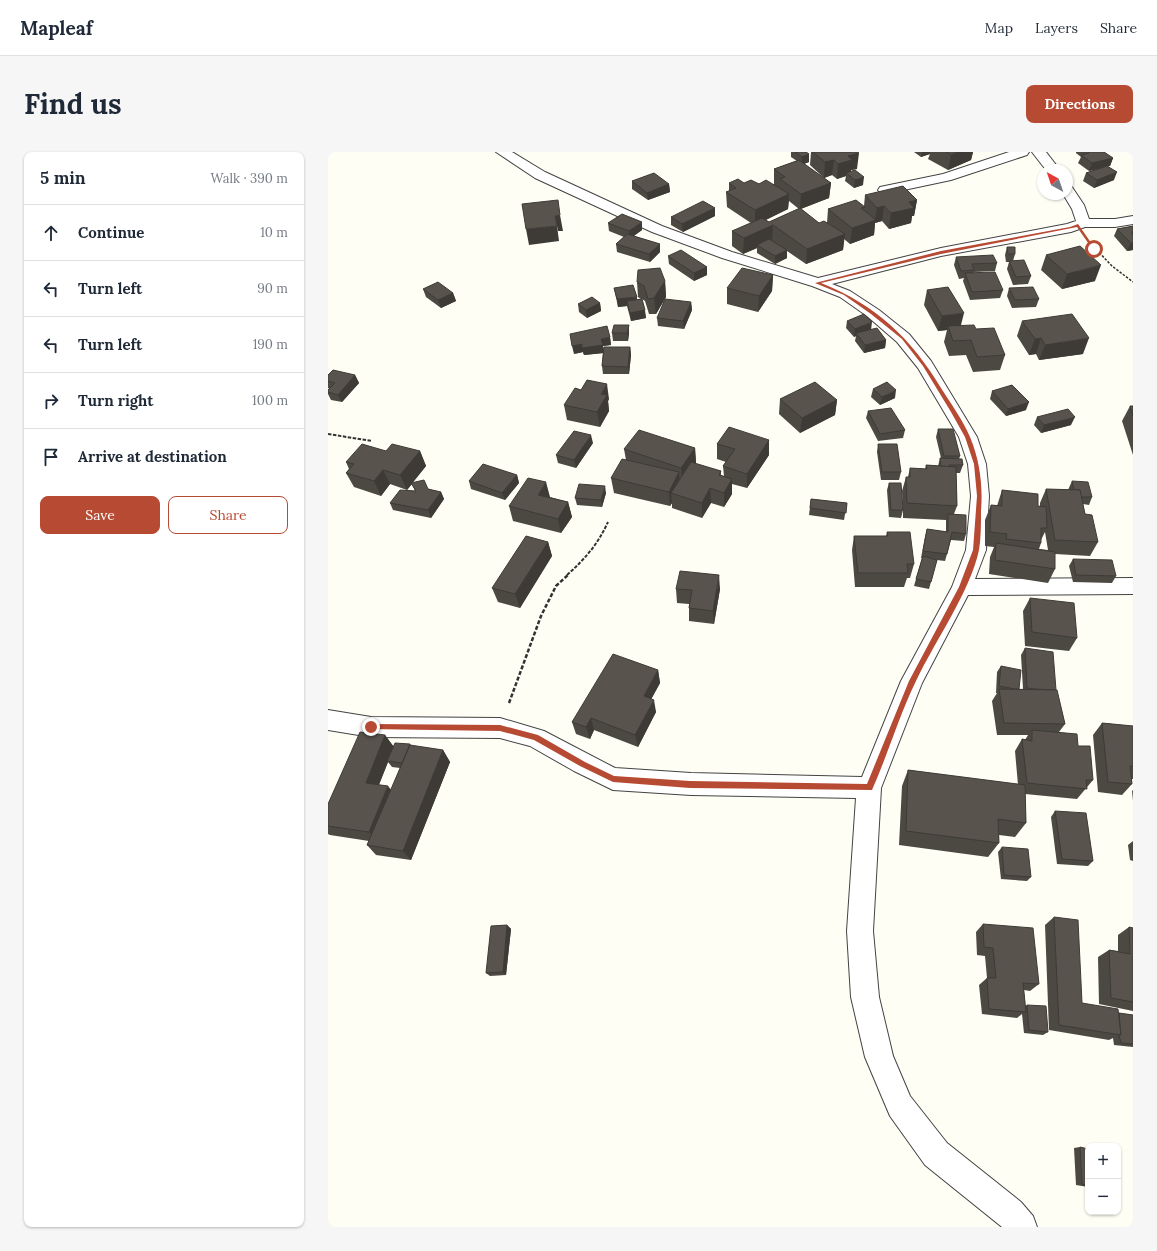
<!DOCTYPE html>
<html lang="en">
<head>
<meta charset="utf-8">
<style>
  body { margin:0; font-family:Lora,serif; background:#f6f6f7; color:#1f2937 }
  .controls { position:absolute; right:12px; bottom:12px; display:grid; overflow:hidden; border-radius:8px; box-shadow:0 1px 3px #0004 }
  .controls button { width:36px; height:36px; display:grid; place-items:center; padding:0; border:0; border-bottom:1px solid #e0e1e3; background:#fff; color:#1f2937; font:20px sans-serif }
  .compass { position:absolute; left:709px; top:12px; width:36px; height:36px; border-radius:50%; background:#fff; box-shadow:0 1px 3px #0004; rotate:320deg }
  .stop { position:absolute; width:12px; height:12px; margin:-9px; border:3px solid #b74a32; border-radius:50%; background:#fff }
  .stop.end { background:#b74a32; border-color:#fff; box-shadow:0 1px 4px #0008 }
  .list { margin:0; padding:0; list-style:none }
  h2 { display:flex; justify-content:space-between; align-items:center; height:52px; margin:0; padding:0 16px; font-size:17px }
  h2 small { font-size:13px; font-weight:400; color:#747a83 }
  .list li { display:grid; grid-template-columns:26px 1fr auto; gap:12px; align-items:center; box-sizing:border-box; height:56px; padding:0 16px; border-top:1px solid #e0e1e3 }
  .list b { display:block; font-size:15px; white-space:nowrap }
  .list em { font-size:13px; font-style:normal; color:#747a83 }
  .actions { display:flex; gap:8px; padding:12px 16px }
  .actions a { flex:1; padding:9px 0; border:1px solid #b74a32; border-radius:8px; text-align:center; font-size:14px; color:#b74a32 }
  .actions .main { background:#b74a32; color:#fff }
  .icon { flex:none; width:22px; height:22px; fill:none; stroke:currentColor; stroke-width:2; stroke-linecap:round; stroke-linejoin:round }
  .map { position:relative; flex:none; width:805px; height:1075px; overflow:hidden; border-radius:8px }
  header { display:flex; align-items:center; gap:24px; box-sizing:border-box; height:56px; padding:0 20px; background:#fff; border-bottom:1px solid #e0e1e3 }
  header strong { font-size:19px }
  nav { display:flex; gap:22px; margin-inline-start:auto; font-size:14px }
  .intro { display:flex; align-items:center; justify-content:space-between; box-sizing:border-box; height:96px; padding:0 24px }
  h1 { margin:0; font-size:28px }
  .button { padding:10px 18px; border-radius:8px; background:#b74a32; color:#fff; font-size:14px; font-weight:700 }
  main { display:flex; gap:24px; padding:0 24px }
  aside { flex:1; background:#fff; border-radius:8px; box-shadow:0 1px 3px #0004 }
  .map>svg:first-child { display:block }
</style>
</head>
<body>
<header>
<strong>Mapleaf</strong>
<nav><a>Map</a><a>Layers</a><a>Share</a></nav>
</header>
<div class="intro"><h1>Find us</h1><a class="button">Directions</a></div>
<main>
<aside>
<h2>5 min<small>Walk · 390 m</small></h2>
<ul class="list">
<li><svg class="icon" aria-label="ahead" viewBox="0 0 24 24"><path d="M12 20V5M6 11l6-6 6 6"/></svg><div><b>Continue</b></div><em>10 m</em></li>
<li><svg class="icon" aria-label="left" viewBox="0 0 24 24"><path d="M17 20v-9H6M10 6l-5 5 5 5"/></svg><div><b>Turn left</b></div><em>90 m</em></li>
<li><svg class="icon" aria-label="left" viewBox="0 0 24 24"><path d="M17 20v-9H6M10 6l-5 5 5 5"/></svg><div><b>Turn left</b></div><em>190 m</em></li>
<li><svg class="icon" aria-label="right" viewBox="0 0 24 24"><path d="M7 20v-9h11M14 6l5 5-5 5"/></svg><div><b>Turn right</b></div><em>100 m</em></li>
<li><svg class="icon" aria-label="arrive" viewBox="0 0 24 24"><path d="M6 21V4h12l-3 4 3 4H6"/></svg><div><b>Arrive at destination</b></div></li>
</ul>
<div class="actions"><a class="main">Save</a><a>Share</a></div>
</aside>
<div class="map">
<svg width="805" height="1075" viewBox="0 0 805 1075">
  <rect width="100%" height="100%" fill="#fefef5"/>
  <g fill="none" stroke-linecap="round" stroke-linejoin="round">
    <defs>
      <g id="minor">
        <polygon points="168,0 184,0 217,20 334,74 404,100 490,126 613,96 739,72 748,69 744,57 735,42 739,42 739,34 744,35 756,53 761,67 787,67 805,64 805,72 787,75 757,75 743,80 613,104 504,132 522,139 551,158 581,182 603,209 649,285 658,312 661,344 658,398 647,427 805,426 805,442 640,443 594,531 553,636 545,779 551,845 565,904 582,944 619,991 693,1050 705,1064 709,1075 674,1075 597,1013 562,964 537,905 523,845 519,779 528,646 363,643 285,638 246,619 202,594 172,586 43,585 0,578 0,558 43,565 172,566 216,579 287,616 363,621 534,625 573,529 624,435 638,398 643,344 640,312 631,285 590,216 569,190 539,164 512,145 484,134 394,106 324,80 207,26"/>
        <polygon points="681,0 701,0 699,3 623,28 557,42 552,41 550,38 552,35 615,22"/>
        <polygon points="704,0 718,0 732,18 718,18"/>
      </g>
    </defs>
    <use href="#minor" stroke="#434343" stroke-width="2"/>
    <polyline stroke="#323232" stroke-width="1.5" stroke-dasharray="2.5 1.5" stroke-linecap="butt" points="763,92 784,114 805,130"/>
    <g stroke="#323232" stroke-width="2" stroke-dasharray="3.5 1.5" stroke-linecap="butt">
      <polyline points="0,282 44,289"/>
      <path d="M239 423C257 407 270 392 280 370"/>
    </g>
    <polyline stroke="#323232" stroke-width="2.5" stroke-dasharray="4 2" stroke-linecap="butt" points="181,551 213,464 228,434 241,422"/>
    <use href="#minor" fill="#fff" fill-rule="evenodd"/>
  </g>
  <g fill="#4c4842" fill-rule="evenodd">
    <path d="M463 0H478L481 2V10L476 12 503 31 501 46 473 57 491 71H499L500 57 536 54 537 43 589 48 586 64H584L583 71 561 77 554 69 547 71 546 83 522 92 516 87 515 98 478 112 459 99V106L447 112 429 101V96L415 102 404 94V79L423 71 399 55 398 40 401 39V31H416L446 32V17L469 9 463 5ZM461 49 471 57 441 70 438 68 460 57Z"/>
    <polygon points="483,0 529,0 529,17 523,18 523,20 535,33 526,36 517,29 518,24 509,27 504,23 496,26 482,13"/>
    <polygon points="586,0 645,0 643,8 620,18 600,7 602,2 593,5"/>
    <polygon points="748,0 776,0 785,6 782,14 779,14 786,28 766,36 755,29 758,21 771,17 761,19 750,11 753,5 748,1"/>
    <polygon points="304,29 341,32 342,40 320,48 304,37"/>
    <polygon points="387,56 387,64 355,80 343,73 343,65"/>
    <polygon points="280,71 314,78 306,84 332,92 332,100 322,110 289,100 288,92 296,85 281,79"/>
    <polygon points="805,74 805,98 799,99 786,84 789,77"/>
    <polygon points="679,95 687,102 685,109 703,124 700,132 685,133 679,117 681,110 678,110 677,103"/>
    <polygon points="718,103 767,129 734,137 713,118"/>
    <polygon points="340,104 379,115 379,123 366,129 341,112"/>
    <polygon points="628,105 669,111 667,119 646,120 645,121 675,138 672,146 642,148 635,129 636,126 631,127 626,113"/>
    <polygon points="445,123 444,139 430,160 399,152 399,136"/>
    <polygon points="337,129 338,145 328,162 321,162 317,149 314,147 318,166 303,169 299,154 290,155 286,136 309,148 313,147 310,145 309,130"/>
    <polygon points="681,136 711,147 708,155 684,156 679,144"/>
    <polygon points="95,137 125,141 128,149 113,156 98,145"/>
    <polygon points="599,138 633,174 648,177 677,203 672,218 645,220 638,203 621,204 616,190 619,178 610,179 596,153"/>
    <polygon points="363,150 364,158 356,177 330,174 329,166"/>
    <polygon points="272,151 273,159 259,166 251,160 250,152"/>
    <polygon points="519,169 543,177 558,188 557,196 536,201 527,189 528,184 526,185 518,176"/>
    <polygon points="694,169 755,202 711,208 708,202 701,203 689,184"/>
    <polygon points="284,181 301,181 300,189 285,189"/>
    <polygon points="282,185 283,193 275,194 276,200 302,195 303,203 301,222 275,222 274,214 275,201 256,203 255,200 246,202"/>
    <polygon points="0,223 27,223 31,231 14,250 3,248 0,242 0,238 2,237 0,236"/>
    <polygon points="545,237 567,246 552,253 543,245"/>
    <polygon points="664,239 698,258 678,264 662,247"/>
    <polygon points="281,247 280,249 281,259 272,275 239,268 236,253"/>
    <polygon points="452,247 509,248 507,263 472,281 451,262"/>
    <polygon points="802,254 805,254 805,303 794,269"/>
    <polygon points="540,259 577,278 575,286 550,289 538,266"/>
    <polygon points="709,265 743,273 713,281 706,273"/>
    <polygon points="610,277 632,304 631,307 635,313 632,321 628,321 629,354 626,362 638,382 636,389 623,388 617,409 609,408 601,437 586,434 594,406 593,406 597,385 599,377 618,380 618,368 575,366 575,358 573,366 561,365 559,338 561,331 575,356 574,339 578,325 580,325 582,316 597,317 598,313 610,314 612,306 613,306 608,285"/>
    <polygon points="441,288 441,303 419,336 404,332 404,342 396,355 383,351 374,366 344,356 344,351 342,354 286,341 283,326 298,308 296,297 367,296 368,311 367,312 393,319 393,323 396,324 395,314 398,310 389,307 389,292"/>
    <polygon points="265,291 248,316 230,311 228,303"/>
    <polygon points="550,292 573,320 571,328 553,328 549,300"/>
    <polygon points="58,299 92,299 98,314 84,331 100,337 113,340 116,347 103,366 65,358 62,351 87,339 84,332 79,338 62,332 53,344 26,335 18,321 21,317 18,310"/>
    <polygon points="189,323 191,331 177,348 143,337 141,329"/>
    <path d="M744 329 764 345 761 353 755 352 757 362 770 390 762 404 727 402V417L720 431 661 422 662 405 666 395 657 394V368L663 353 669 354 674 338 710 354H712V351L718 337 740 338ZM717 380 720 398 711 397 713 391V388Z"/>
    <polygon points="278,341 274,355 249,353 247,346"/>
    <polygon points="222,345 240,350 244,365 233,381 185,369 181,354"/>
    <polygon points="483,347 519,351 516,368 481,363"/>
    <polygon points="559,380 586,412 582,426 579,426 576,435 527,435 524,398 526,384 558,384"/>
    <polygon points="220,390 224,404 192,456 170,450 164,436"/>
    <polygon points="745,407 788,424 784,431 745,430 741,414"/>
    <polygon points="348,437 392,437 386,472 361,469 361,452 349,451"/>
    <polygon points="702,446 749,486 741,499 697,494 695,459"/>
    <polygon points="697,496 728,538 737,572 731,580 750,594 765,628 749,647 697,642 698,671 687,685 671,683 671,691 660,705 571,693 574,634 580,618 690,633 687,599 694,587 697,588 700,583 669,583 664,549 669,541 668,541 669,520 673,514 691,537 695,537 693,503"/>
    <polygon points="330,518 332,531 323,547 328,560 310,595 266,578 262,587 248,582 244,570"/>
    <polygon points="774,571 805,574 805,627 804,627 804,632 794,643 770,640 765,583"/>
    <path d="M57 583 65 594 82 592 83 594 115 598 122 610 83 708 48 703 39 693 41 689 2 683 0 682V652ZM60 610 64 615 72 616 63 638 51 633Z"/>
    <polygon points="805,638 805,649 804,639"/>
    <polygon points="727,659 765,709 760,714 729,712 723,665"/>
    <polygon points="805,689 805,709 802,708 800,693"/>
    <polygon points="674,695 703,725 699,729 673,727 670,700"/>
    <polygon points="726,765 754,851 791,861 805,863 805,895 786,893 785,886 781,888 721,878 717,773"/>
    <polygon points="655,772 711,832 702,839 696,838 697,854 699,853 720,880 715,883 696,881 694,862 689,866 654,862 651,833 659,826 657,804 649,803 648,780"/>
    <polygon points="179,773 183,777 178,823 162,824 158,821"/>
    <polygon points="801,775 805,776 805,859 771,852 770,805 781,798 790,799 790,783"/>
    <polygon points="752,995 760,997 760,1035 748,1033 746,996"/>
  </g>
  <g fill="#3e3b36">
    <polygon points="594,0 602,0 602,2 593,5"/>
    <polygon points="631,0 645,0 643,8 620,18 623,3"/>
    <polygon points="531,1 529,17 523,18 522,23 518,21 518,24 509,27 510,12 520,4"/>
    <polygon points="481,2 481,10 473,13 474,5"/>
    <polygon points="785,6 782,14 761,19 764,11"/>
    <polygon points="506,8 504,23 496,26 497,10"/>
    <polygon points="789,20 786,28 766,36 769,28"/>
    <polygon points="536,25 535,33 526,36 527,28"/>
    <polygon points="503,31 501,46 472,57 473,42"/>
    <polygon points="341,32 342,40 320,48 319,41"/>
    <polygon points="461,42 460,57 427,73 427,58"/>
    <polygon points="589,48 586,64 584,64 583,71 561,77 563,61 581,50"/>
    <polygon points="556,54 554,69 547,71 546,83 522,92 524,76 547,68 549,56"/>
    <polygon points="387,56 387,64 355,80 354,72"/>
    <polygon points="232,63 235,79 230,79 227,64"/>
    <polygon points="314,70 314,78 301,87 301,79"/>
    <polygon points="445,73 444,89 429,93 429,96 415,102 416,86"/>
    <polygon points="229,74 231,89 201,93 198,77"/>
    <polygon points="517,82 515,98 478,112 479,97"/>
    <polygon points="803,91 805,91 805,98 799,99"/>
    <polygon points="332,92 332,100 322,110 321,102"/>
    <polygon points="459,98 459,106 447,112 447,104"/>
    <polygon points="773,113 767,129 734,137 739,122"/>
    <polygon points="379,115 379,123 366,129 366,121"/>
    <polygon points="445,123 444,139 430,160 431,144"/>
    <polygon points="337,129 338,145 328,162 326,146"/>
    <polygon points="125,141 128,149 113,156 110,148"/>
    <polygon points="309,145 309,153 299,149 299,154 290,155 289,147"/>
    <polygon points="363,150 364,158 356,177 355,169"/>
    <polygon points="272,151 273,159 259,166 258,158"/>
    <polygon points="317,158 318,166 303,169 302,161"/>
    <polygon points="636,161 632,177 620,174 619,178 610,179 614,164"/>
    <polygon points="544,170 543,178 528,181 528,184 526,185 527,177"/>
    <polygon points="301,173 301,181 300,189 299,181"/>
    <polygon points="282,185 283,193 275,194 276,201 256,203 255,200 246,202 244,194 273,187"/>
    <polygon points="713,186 708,202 701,203 707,187"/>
    <polygon points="761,186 755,202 711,208 717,193"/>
    <polygon points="558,188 557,196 536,201 537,193"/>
    <polygon points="302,195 303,203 301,222 300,215"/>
    <polygon points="27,223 31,231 14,250 10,243"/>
    <polygon points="279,232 281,247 280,249 281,259 272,275 269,260 273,242"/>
    <polygon points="568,238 567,246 552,253 554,245"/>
    <polygon points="509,248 507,263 472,281 474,266"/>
    <polygon points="701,250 698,258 678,264 680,257"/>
    <polygon points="747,265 743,273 713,281 716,273"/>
    <polygon points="263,283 265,291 248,316 246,308"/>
    <polygon points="441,288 441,303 419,336 419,322"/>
    <polygon points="367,296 368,311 354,330 353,316"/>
    <polygon points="92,299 98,314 79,338 72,323"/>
    <polygon points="55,318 62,332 53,344 46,329"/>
    <polygon points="351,320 352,335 343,341 344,351 342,354 341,340"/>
    <polygon points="189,323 191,331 177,348 174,341"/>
    <polygon points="404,327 404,342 396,355 396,341"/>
    <polygon points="218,330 222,345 214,357 210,343"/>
    <polygon points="277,334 278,341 274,355 273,348"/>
    <polygon points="382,336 383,351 374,366 374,351"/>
    <polygon points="113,340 116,347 103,366 100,358"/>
    <polygon points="240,350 244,365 233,381 230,367"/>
    <polygon points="220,390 224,404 192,456 187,442"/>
    <polygon points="391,423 392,437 386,472 385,459"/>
    <polygon points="330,518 332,531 318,557 316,544"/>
    <polygon points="326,548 328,560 310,595 307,583"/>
    <polygon points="263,566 266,578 262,587 258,575"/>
    <polygon points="57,583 66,595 59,609 60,610 47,642 38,631"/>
    <polygon points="115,598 122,610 83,708 75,699"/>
    <polygon points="60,634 69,645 51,690 41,680"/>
    <polygon points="179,773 183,777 178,823 175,820"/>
  </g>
  <g fill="#58544d" stroke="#3e3b36">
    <polygon points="467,0 478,0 481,2 474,5"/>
    <polygon points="485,0 529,0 531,1 520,4 524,8 510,12 506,8 497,10"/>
    <polygon points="618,0 631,0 623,3"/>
    <polygon points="760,0 776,0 785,6 764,11 753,3 761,1"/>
    <polygon points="471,8 503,31 473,42 452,27 457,25 446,17"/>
    <polygon points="779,14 789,20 769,28 758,21"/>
    <polygon points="527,18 536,25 527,28 518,21"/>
    <polygon points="326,21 341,32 319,41 304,29"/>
    <polygon points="410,27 416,31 423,28 431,32 438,28 461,42 427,58 398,40 408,36 401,31"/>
    <polygon points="575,34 589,48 581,50 586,56 563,61 556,54 549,56 537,43"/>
    <polygon points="230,48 232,63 227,64 229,74 198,77 194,52"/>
    <polygon points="528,48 537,55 533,56 548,68 524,76 500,57"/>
    <polygon points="375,49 387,56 354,72 343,65"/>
    <polygon points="472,56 491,71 496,69 517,82 479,97 445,73 416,86 404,79 434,66 441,70"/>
    <polygon points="294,62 314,70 301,79 280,71"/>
    <polygon points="805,74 805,80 803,80 805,83 805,91 803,91 789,77"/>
    <polygon points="299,82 332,92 321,102 288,92"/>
    <polygon points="441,87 459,98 447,104 429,93"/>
    <polygon points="752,94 773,113 739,122 718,103"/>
    <polygon points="679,95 687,95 687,102 680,102"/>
    <polygon points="353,98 379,115 366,121 340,104"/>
    <polygon points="665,103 669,111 644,112 646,118 633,119 628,105"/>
    <polygon points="696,108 703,124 688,125 681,109"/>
    <polygon points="332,116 337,129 326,146 320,147 316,134 309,130 310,118"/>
    <polygon points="414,116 445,123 431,144 399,136"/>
    <polygon points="667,120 675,138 644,140 637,121"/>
    <polygon points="110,130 125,141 110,148 95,137"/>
    <polygon points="305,133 309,145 289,147 286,136"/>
    <polygon points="620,135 636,161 614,164 599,138"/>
    <polygon points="705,135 711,147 687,148 681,136"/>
    <polygon points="264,145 272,151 258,158 250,152"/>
    <polygon points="314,147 317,158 302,161 299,149"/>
    <polygon points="337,147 363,150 355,169 329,166"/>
    <polygon points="536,162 544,170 527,177 519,169"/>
    <polygon points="744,162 761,186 717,193 713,186 707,187 694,169"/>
    <polygon points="286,173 301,173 299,181 284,181"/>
    <polygon points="646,173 648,177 666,176 677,203 649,205 643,188 625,189 620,174"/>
    <polygon points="279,174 282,185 273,187 275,193 254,196 254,192 244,194 242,182"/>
    <polygon points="549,176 558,188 537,193 528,181"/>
    <polygon points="276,195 302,195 300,215 274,214"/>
    <polygon points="5,218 27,223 10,243 0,240 0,238 7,231 0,229 0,223"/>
    <polygon points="259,228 279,232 273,242 279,243 269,260 236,253 247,236 253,238"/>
    <polygon points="487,230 509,248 474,266 452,247"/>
    <polygon points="559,230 568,238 554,245 545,237"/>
    <polygon points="684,233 701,250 680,257 664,239"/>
    <polygon points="802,254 805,254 805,264"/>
    <polygon points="563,256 577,278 552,282 540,259"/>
    <polygon points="740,257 747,265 716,273 709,265"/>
    <polygon points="401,275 441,288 419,322 395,314 407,297 389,292"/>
    <polygon points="610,277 625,277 632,304 616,304"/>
    <polygon points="311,278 367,296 353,316 296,297"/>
    <polygon points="246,279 263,283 246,308 228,303"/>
    <polygon points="34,292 58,299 64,292 92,299 72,323 55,318 46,329 18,321 26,312 18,310"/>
    <polygon points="550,292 569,292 573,320 554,320"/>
    <polygon points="612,306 634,307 635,313 621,313 621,315 613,314"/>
    <polygon points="294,307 351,320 341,340 283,326"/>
    <polygon points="363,310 393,319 391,323 404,327 396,341 382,336 374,351 343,341"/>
    <polygon points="155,312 189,323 174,341 141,329"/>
    <polygon points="598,313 628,315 629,354 579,351 578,325 582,325 582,316 599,317"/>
    <polygon points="200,326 218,330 210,343 240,350 230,367 181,354"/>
    <polygon points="96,328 100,337 113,340 100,358 62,351 72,338 88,339 83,331"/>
    <polygon points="744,329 760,330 764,345 753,345 752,338 746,338"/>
    <polygon points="561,331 573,331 575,358 563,358"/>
    <polygon points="251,332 277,334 273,348 247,346"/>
    <polygon points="718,337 752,338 757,362 764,363 770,390 727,388"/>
    <polygon points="674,338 710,342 710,354 718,355 719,376 713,376 713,391 678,387 679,382 662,380 663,353 674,354"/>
    <polygon points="483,347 519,351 518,361 482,356"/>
    <polygon points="620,362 638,363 638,382 624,380 619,402 595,399 599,377 620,380"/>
    <polygon points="559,380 582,380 586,412 579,412 580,421 530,421 526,384 560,384"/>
    <polygon points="198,384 220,390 187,442 164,436"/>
    <polygon points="668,391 727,400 727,417 667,408"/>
    <polygon points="595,404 609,408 603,430 588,427"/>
    <polygon points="745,407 784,408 788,424 748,423"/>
    <polygon points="352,419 391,423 385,459 361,456 364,438 348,437"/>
    <polygon points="702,446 746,451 749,486 704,480"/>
    <polygon points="697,496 725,500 728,538 707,537 699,536"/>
    <polygon points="285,502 330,518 316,544 326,548 307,583 263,566 258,575 244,570"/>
    <polygon points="673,514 693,518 691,537 687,537 671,534"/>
    <polygon points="671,537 729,538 737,572 676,571"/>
    <polygon points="774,571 805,574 805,614 802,614 804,632 780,630"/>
    <polygon points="704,578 749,582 750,594 762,594 765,628 758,628 759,637 699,631 694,587 704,589"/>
    <polygon points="32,580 57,583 38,631 60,634 41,680 0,674 0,652"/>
    <polygon points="67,591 82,592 74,611 59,609"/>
    <polygon points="82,593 115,598 75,699 39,693"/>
    <polygon points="580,618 697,633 698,671 670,667 671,691 578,679"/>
    <polygon points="727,659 758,661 765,709 734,707"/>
    <polygon points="674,695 700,697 703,725 676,723"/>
    <polygon points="726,765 750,768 754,851 790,857 793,883 731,873"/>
    <polygon points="655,772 705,776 711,832 695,831 698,860 661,857 659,826 668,826 665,796 656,795"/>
    <polygon points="179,773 175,820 158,821 163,774"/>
    <polygon points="801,775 805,776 805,850 783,846 781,798 802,802"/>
    <polygon points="699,853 718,854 720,880 701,878"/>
    <polygon points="791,861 805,863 805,892 793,891 791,883 793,883"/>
    <polygon points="752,995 760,997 760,1033 754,1032"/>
  </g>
  <path fill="#b74a32" d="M750 72 768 98H765L749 75 613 102 493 131C548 153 583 186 613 236 623 252 635 268 642 285 652 309 655 334 653 359 653 372 653 386 651 398 642 440 607 489 588 529 571 564 560 602 544 638L362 636 285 630 252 614 206 588 172 579 40 577V573L43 572 172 573 210 583 257 610 286 624 362 629 539 632 581 529 631 435 645 398 649 344 646 312 637 285 623 260 595 214 574 187 543 162 516 143 487 131 613 99 742 75Z"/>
</svg>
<div class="controls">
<button>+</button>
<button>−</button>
</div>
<svg class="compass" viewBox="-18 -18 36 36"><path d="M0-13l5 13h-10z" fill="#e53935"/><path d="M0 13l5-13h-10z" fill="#747a83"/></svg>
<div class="stop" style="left:766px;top:97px"></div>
<div class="stop end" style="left:43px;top:575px"></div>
</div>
</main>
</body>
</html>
